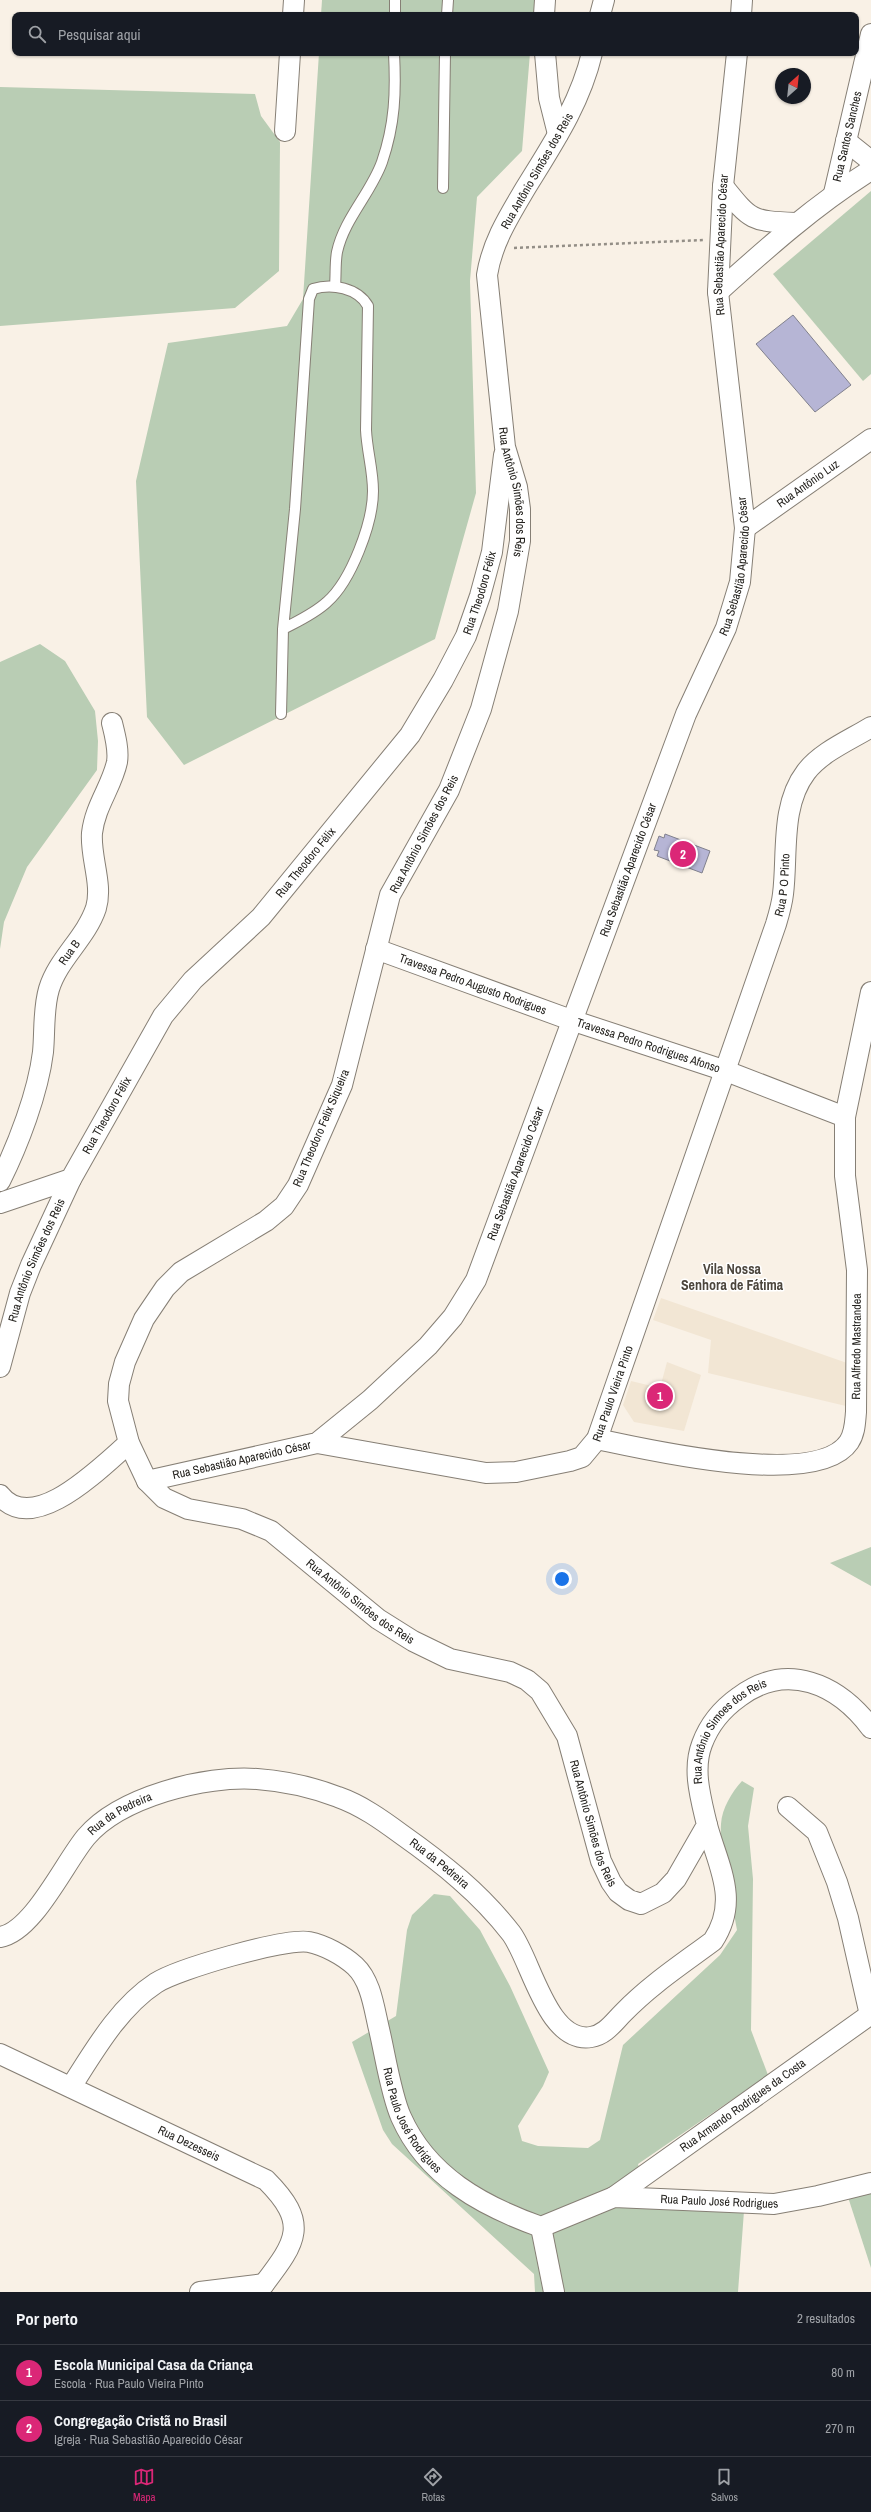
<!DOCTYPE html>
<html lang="pt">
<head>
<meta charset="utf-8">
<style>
  body { margin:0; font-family:"Archivo Narrow",sans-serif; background:#242831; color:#f1f3f6 }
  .compass { position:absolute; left:775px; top:68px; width:36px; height:36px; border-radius:50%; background:#171b24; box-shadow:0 1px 3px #0004; rotate:27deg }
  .you { position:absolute; left:562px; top:1579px; width:14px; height:14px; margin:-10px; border:3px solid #fff; border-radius:50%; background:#1a73e8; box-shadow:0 0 0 6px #1a73e833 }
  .badge { display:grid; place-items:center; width:26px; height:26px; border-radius:50%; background:#db2777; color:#fff; font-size:13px; font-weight:700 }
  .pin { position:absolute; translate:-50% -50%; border:2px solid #fff; box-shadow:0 1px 4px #0006 }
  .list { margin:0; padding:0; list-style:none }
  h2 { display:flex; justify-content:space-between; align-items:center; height:52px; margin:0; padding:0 16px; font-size:17px }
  h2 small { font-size:13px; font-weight:400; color:#9ea1a6 }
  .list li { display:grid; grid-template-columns:26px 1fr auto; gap:12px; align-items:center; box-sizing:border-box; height:56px; padding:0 16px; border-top:1px solid #363941 }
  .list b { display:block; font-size:15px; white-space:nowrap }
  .list p { margin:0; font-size:13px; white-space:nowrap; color:#9ea1a6 }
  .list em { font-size:13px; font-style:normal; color:#9ea1a6 }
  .icon { flex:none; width:22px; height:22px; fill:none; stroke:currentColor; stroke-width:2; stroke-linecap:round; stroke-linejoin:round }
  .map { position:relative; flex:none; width:871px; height:2292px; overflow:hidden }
  .search { position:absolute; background:#171b24; box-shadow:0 1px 3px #0004; left:12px; right:12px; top:12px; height:44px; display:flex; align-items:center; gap:10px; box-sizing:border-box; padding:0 14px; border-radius:8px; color:#9ea1a6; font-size:15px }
  .sheet { height:164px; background:#171b24 }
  nav { display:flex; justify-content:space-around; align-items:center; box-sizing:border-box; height:56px; border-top:1px solid #363941; background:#171b24; font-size:11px; color:#9ea1a6 }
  nav a { display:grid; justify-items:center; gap:2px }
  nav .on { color:#db2777 }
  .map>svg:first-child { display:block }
</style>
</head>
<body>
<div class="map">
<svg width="871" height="2292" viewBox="0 0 871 2292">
  <rect width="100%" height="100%" fill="#f9f1e6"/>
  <g fill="#f2e6d4">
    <polygon points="661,1298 847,1363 850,1407 708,1373 711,1340 653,1320"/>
    <polygon points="667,1362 701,1375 684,1431 634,1422 623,1405 631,1381 660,1388"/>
  </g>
  <g fill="#b9cdb4">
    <polygon points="322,0 535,0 534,15 321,15"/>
    <polygon points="319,53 530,53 522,151 477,197 470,281 476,493 435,639 184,765 147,717 136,481 168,343 287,326 303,299"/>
    <polygon points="0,87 255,94 261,116 280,142 279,271 235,308 0,326"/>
    <polygon points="871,191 871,374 863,381 773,274"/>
    <polygon points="40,644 65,661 95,711 98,741 97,770 27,867 4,922 0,949 0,662"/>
    <polygon points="871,1547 871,1586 830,1563"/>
    <path d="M742 1781 754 1788 748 1826 753 1879 751 2030 768 2075 638 2164 649 2206 744 2211 738 2292H535L534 2274 392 2144 383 2130 352 2042 396 2016 407 1930 412 1915 434 1894 450 1896 480 1930 510 1986 549 2072 543 2086 518 2126 522 2141 538 2146 588 2148 600 2140 623 2045 720 1955 737 1930C732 1899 719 1854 721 1824 722 1808 732 1792 742 1781Z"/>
    <polygon points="871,2191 871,2268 847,2194"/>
  </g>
  <g fill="#b6b5d5" stroke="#81818d">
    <polygon points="793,315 851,385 815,412 756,344"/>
    <polygon points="665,834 710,851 702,873 657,856 659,851 654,850 659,836 664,838"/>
  </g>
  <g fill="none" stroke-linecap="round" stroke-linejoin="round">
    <defs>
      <g id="lane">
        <polyline points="395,15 395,0"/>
        <polyline points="447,15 448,0"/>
        <polyline points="443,188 445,53"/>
        <path d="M335 286C336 275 335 263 337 252 344 219 371 193 382 162 395 124 396 92 394 53"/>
        <path d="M281 714 283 629 295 509 309 299 313 289C332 283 358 288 368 306L366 430C367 451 373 470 373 491 373 523 351 581 327 602 314 614 298 621 283 629"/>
      </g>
      <g id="street">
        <polyline points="293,15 294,0"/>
        <polyline points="544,15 545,0"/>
        <polyline points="600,15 604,0"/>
        <polyline points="741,15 742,0"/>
        <polyline points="545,53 549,98 558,134"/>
        <path id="s1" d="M592 53C580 104 552 145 525 189 509 216 492 243 487 275L505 447 517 487 520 509V541L508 611 481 709 449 790 390 895 342 1085 298 1185 284 1206 266 1221 181 1272 165 1288 144 1319 125 1362 119 1384 118 1401 129 1443 147 1481 164 1498 188 1509 242 1519 271 1531 378 1619 413 1641 450 1659 510 1672 527 1680 540 1691 567 1736 601 1861 611 1882 618 1892 629 1900 641 1904 663 1893 676 1879 707 1825C701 1799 692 1770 702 1744 709 1725 722 1709 739 1697 787 1661 838 1684 871 1728"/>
        <polyline points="285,131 290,53"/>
        <polyline points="846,141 871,161"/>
        <path d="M723 186C751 221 751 221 796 223"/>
        <path id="s2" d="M834 193 871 34"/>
        <path d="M718 292C767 248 815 205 871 170"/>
        <path id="s3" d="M745 528 871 439"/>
        <path id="s4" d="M376 949 571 1020 726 1071 845 1117"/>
        <path id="s5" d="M0 1181C18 1145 38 1093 43 1052 45 1031 43 1009 49 989 58 959 86 938 96 908 103 884 90 857 92 833 95 806 112 786 117 762 119 750 115 735 112 723"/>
        <path id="s6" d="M0 1203 71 1179 163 1016 193 980 261 917 410 735 443 680 466 636 480 596 492 552 504 455"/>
        <path id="s7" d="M0 1367 20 1293 31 1265 71 1179"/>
        <path id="s8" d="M597 1439C645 1449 817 1490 849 1442 855 1433 855 1423 856 1412L857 1270 845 1176V1117L871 992"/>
        <path id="s9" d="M317 1443 486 1473 516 1472 570 1461 582 1457 597 1439 776 924C779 914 782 904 783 894 788 855 780 806 806 772 821 752 850 740 871 727"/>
        <path id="s10" d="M147 1481 317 1443 370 1400 428 1346 453 1317 476 1280 686 714 726 628 740 582 745 528 718 292 723 186 737 53"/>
        <path d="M0 1495C33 1538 103 1465 129 1443"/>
        <polyline points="788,1807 817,1832 837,1882 848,1918 870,2015"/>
        <path id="s11" d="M0 1937C33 1932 65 1862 86 1837 120 1797 205 1775 257 1779 284 1781 312 1787 338 1797 361 1805 382 1820 401 1834 442 1863 480 1893 511 1933 531 1959 547 2044 591 2037 605 2035 613 2023 623 2013 650 1985 682 1964 713 1941 740 1900 718 1866 707 1825"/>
        <path id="s12" d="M0 2054 266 2180C309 2223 297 2241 264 2284"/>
        <path id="s13" d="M71 2087C94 2051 119 2007 156 1983 178 1969 284 1938 309 1942 324 1945 343 1955 355 1966 371 1981 374 2008 379 2029 385 2054 391 2095 401 2117 427 2176 482 2206 541 2227L614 2197 774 2204 818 2196 871 2183"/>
        <path id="s14" d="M614 2197 871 2014"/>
        <polyline points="541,2227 554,2292"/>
        <polyline points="200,2292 264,2284"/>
      </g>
    </defs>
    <use href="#lane" stroke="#867f75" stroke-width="12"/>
    <use href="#street" stroke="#867f75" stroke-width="22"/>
    <polyline stroke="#938e86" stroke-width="2.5" stroke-dasharray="3 3" stroke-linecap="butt" points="514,248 703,240"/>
    <use href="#lane" stroke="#fff" stroke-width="10"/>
    <use href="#street" stroke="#fff" stroke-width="20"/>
  </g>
  <g text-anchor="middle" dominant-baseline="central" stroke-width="3" stroke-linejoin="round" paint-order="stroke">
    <g font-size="12" fill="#25231f" stroke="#fff">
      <text stroke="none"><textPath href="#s2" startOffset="58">Rua Santos Sanches</textPath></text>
      <text transform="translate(537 171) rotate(-60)">Rua Antônio Simões dos Reis</text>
      <text stroke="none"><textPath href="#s10" startOffset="1489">Rua Sebastião Aparecido César</textPath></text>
      <text stroke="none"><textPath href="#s3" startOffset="77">Rua Antônio Luz</textPath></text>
      <text stroke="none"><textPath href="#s1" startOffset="466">Rua Antônio Simões dos Reis</textPath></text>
      <text stroke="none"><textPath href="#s10" startOffset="1165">Rua Sebastião Aparecido César</textPath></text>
      <text stroke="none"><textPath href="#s6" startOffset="796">Rua Theodoro Félix</textPath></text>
      <text transform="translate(424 834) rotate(-62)">Rua Antônio Simões dos Reis</text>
      <text stroke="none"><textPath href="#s6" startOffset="472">Rua Theodoro Félix</textPath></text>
      <text stroke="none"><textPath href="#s10" startOffset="841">Rua Sebastião Aparecido César</textPath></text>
      <text stroke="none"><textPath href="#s9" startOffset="878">Rua P O Pinto</textPath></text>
      <text stroke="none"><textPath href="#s5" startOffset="242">Rua B</textPath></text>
      <text stroke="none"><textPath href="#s4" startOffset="103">Travessa Pedro Augusto Rodrigues</textPath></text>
      <text stroke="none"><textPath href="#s4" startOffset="289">Travessa Pedro Rodrigues Afonso</textPath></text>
      <text stroke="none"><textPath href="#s6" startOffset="148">Rua Theodoro Félix</textPath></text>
      <text transform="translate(321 1128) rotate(-67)">Rua Theodoro Felix Siqueira</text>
      <text stroke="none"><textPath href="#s10" startOffset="517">Rua Sebastião Aparecido César</textPath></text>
      <text stroke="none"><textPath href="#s7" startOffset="113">Rua Antônio Simões dos Reis</textPath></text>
      <text stroke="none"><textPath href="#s8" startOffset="357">Rua Alfredo Mastrandea</textPath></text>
      <text stroke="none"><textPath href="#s9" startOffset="341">Rua Paulo Vieira Pinto</textPath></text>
      <text stroke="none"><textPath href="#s10" startOffset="97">Rua Sebastião Aparecido César</textPath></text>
      <text stroke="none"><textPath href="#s1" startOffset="1832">Rua Antônio Simões dos Reis</textPath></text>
      <text stroke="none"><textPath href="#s1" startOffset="2494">Rua Antônio Simoes dos Reis</textPath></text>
      <text stroke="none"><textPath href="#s11" startOffset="176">Rua da Pedreira</textPath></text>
      <text stroke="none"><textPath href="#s1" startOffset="2180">Rua Antônio Simões dos Reis</textPath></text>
      <text stroke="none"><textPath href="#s11" startOffset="525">Rua da Pedreira</textPath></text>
      <text stroke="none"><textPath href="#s14" startOffset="158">Rua Armando Rodrigues da Costa</textPath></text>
      <text stroke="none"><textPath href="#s13" startOffset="514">Rua Paulo José Rodrigues</textPath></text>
      <text stroke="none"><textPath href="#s12" startOffset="209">Rua Dezesseis</textPath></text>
      <text stroke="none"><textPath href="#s13" startOffset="874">Rua Paulo José Rodrigues</textPath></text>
    </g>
    <g font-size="14" font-weight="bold" fill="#4c463d" stroke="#fff">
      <text x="732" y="1269">Vila Nossa<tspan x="732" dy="16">Senhora de Fátima</tspan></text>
    </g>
  </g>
</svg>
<svg class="compass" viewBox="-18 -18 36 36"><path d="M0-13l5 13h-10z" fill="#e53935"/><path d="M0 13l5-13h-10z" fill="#9ea1a6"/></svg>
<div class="you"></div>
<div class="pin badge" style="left:660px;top:1396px">1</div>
<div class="pin badge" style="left:683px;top:854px">2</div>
<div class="search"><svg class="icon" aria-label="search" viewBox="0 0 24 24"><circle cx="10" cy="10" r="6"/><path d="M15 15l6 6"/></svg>Pesquisar aqui</div>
</div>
<section class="sheet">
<h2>Por perto<small>2 resultados</small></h2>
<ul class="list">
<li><span class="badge">1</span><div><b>Escola Municipal Casa da Criança</b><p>Escola · Rua Paulo Vieira Pinto</p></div><em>80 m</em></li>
<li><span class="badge">2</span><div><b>Congregação Cristã no Brasil</b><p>Igreja · Rua Sebastião Aparecido César</p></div><em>270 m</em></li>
</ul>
</section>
<nav>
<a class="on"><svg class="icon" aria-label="map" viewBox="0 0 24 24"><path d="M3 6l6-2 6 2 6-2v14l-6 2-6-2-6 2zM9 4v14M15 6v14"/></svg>Mapa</a>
<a><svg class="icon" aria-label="directions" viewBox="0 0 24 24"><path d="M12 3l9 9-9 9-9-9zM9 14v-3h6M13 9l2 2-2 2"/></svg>Rotas</a>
<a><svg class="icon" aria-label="saved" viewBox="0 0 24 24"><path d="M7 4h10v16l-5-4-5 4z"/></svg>Salvos</a>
</nav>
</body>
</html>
